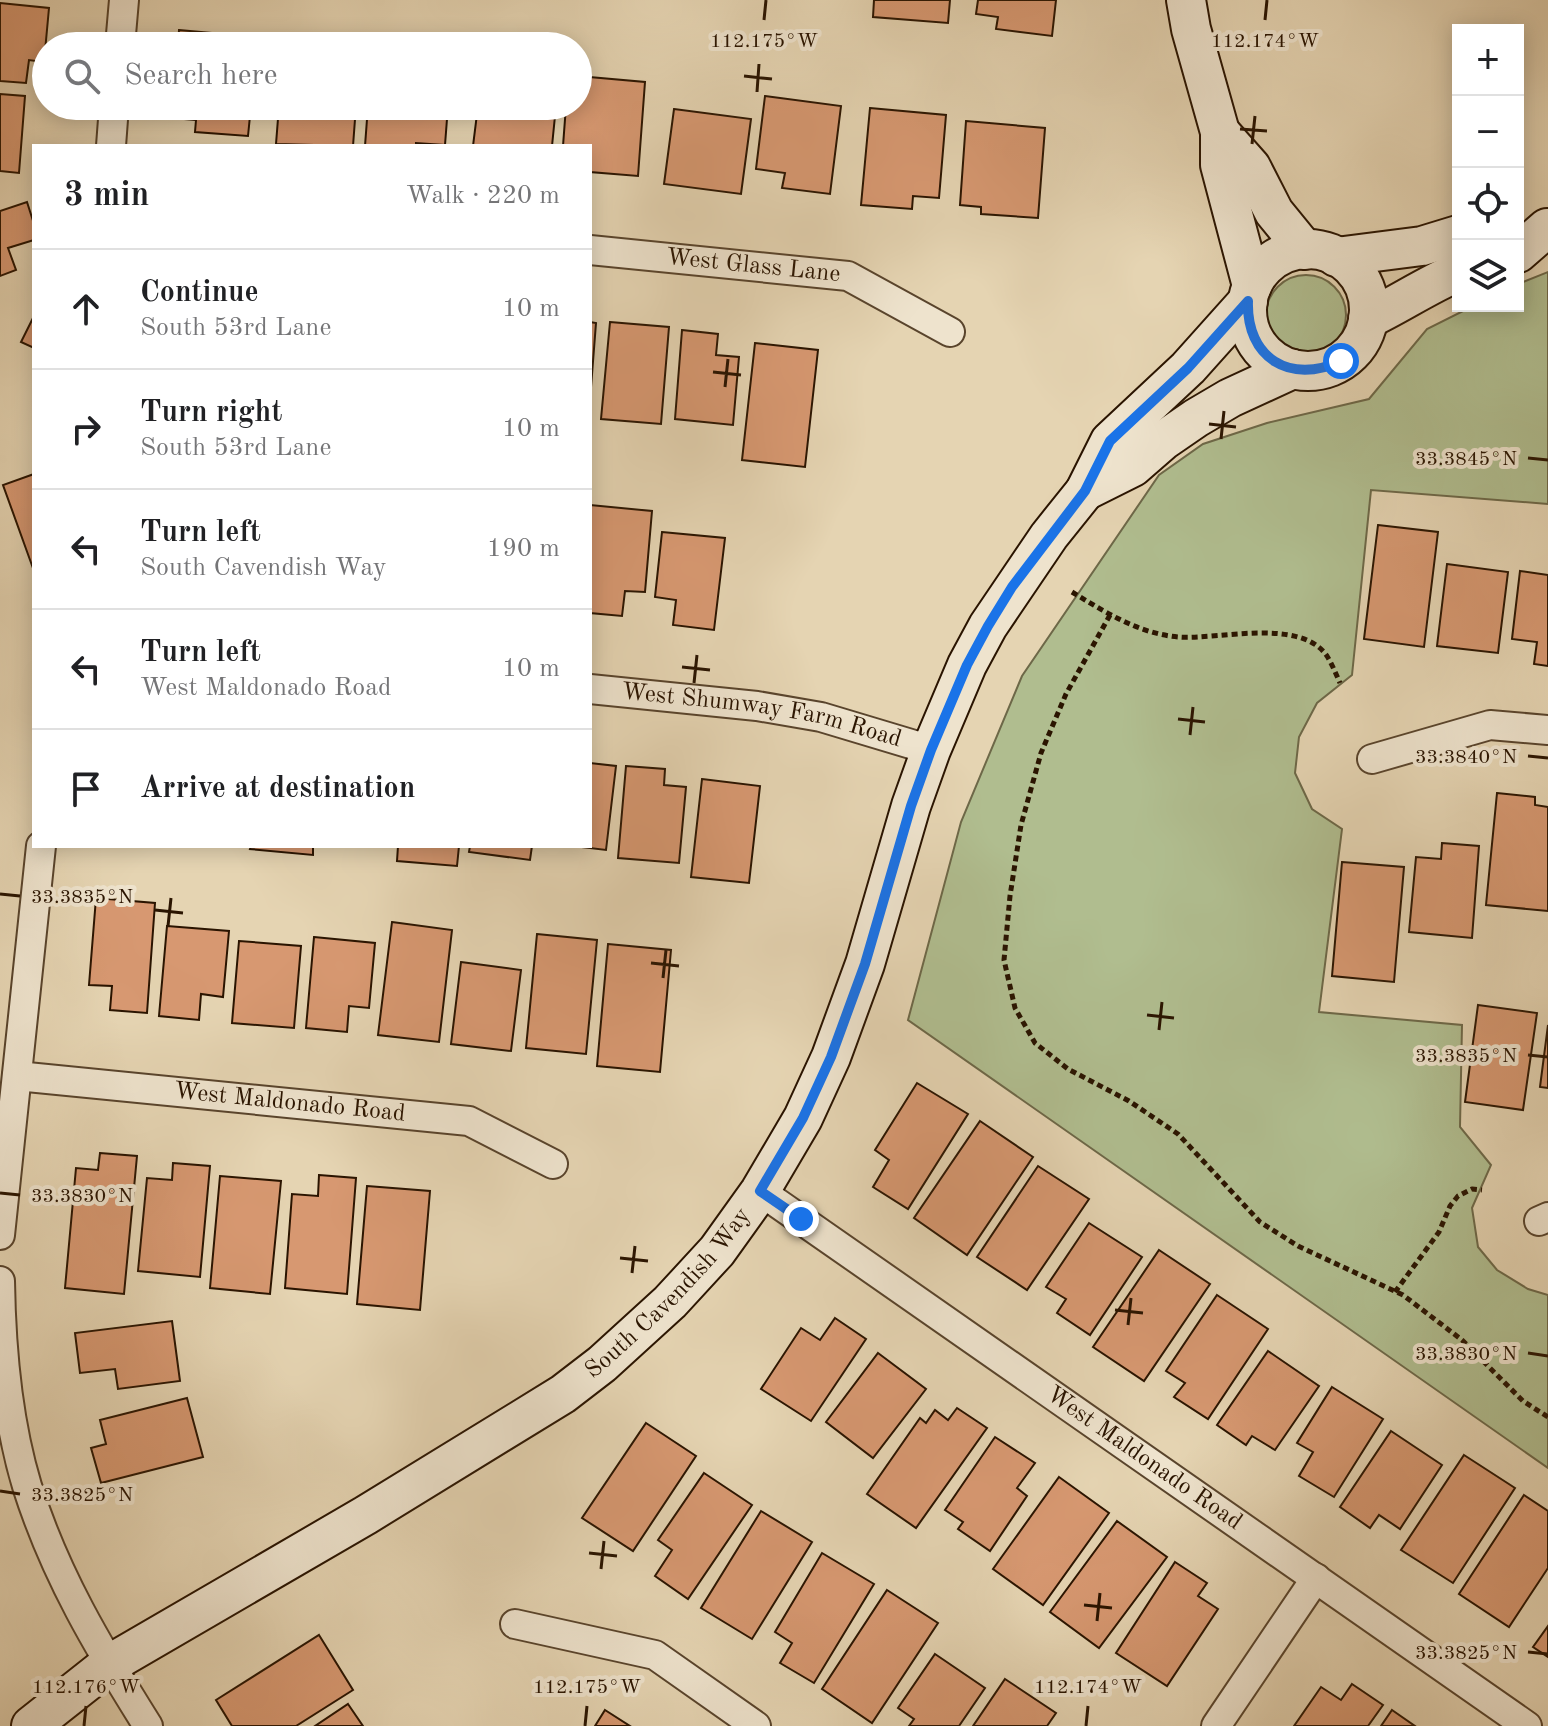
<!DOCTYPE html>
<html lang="en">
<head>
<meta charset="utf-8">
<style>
  body { margin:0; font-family:"Old Standard TT",serif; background:#f2f2f2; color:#202124 }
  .controls { position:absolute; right:24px; top:24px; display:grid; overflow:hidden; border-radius:0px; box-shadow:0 4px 20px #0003 }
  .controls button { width:72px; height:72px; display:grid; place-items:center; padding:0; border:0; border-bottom:2px solid #e0e0e0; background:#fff; color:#202124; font:40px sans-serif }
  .stop { position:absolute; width:24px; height:24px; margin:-18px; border:6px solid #1a73e8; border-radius:50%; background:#fff }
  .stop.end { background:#1a73e8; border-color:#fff; box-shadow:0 2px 8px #0008 }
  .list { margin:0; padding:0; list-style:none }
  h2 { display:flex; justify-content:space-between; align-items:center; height:104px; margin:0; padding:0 32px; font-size:34px }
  h2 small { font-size:26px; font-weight:400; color:#757577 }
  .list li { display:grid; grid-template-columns:52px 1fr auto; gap:24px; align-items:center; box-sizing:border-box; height:120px; padding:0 32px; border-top:2px solid #e0e0e0 }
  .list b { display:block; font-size:30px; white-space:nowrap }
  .list p { margin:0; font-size:26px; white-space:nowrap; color:#757577 }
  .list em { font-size:26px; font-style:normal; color:#757577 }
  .icon { flex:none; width:44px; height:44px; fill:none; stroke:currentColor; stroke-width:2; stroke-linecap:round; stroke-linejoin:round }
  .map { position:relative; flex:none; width:1548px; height:1726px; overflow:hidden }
  .search { position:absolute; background:#fff; box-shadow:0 4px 20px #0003; left:32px; top:32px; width:560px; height:88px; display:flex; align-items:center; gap:20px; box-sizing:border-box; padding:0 28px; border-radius:44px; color:#757577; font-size:30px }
  .panel { position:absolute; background:#fff; box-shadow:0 4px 20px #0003; left:32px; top:144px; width:560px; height:704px; border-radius:0px }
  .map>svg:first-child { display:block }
</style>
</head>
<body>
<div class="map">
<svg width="1548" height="1726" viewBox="0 0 1548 1726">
  <rect width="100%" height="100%" fill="#e5d4b2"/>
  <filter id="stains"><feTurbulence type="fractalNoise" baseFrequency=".0025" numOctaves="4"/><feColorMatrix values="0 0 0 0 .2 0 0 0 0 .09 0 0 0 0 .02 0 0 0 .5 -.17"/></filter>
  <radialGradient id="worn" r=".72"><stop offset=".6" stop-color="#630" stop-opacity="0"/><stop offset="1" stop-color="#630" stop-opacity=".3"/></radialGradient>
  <g fill="#b0bd8f" stroke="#6d6848" stroke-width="2">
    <polygon points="1548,272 1548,504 1371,490 1352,675 1317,703 1299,737 1295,773 1312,809 1342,829 1319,1012 1462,1025 1460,1127 1491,1165 1472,1208 1478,1247 1497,1270 1528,1289 1548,1295 1548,1468 908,1020 961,822 1022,676 1159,475 1203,444 1267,423 1369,399 1427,329 1473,306 1518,306 1518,284"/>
    <circle cx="1306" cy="315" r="40"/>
  </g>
  <g fill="#d79871" stroke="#2a1400" stroke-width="2">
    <polygon points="874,0 950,0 948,23 873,17"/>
    <polygon points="978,0 1056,0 1052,36 996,29 998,17 976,14"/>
    <polygon points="0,3 49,8 44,62 29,60 26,83 0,81"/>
    <polygon points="179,30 256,37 255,46 178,46"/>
    <polygon points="578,76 645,82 638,176 590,172 590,146 563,146 566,106 578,106"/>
    <polygon points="0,94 25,96 19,173 0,171"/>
    <polygon points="765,96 841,106 830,194 782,188 785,173 756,169"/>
    <polygon points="173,106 251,106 248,136 195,132 196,120 173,118"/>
    <polygon points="279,106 356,106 353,146 276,144"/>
    <polygon points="368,106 448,106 445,145 416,143 416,146 365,146"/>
    <polygon points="478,106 556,106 552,146 473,146"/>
    <polygon points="870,108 946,115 939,198 913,196 912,209 861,205"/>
    <polygon points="674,109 751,119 741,194 664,184"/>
    <polygon points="966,121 1045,128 1038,218 981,214 981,207 960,205"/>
    <polygon points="27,202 34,224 34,240 8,248 16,270 0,276 0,211"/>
    <polygon points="34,316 34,348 21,342"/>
    <polygon points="590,322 596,323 590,400"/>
    <polygon points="610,322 669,327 661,424 601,419"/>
    <polygon points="682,330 718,334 716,355 739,357 733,425 675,419"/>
    <polygon points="755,343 818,350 805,467 742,460"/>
    <polygon points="34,474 34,571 3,485"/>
    <polygon points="590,505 652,511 645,592 625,591 622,616 590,613"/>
    <polygon points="1378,525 1438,532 1424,647 1364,639"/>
    <polygon points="662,532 725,538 714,630 673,625 676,600 655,597"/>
    <polygon points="1447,564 1508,572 1498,653 1437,646"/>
    <polygon points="1520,571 1548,575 1548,666 1534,664 1537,642 1512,639"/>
    <polygon points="590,763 616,766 606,850 573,846 590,846"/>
    <polygon points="626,766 665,769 664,785 686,787 679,863 618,858"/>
    <polygon points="702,779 760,786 749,883 691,877"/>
    <polygon points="1497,793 1535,797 1535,805 1548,807 1548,911 1486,905"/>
    <polygon points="1442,843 1479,846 1472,938 1409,932 1416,857 1441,859"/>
    <polygon points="251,846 313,846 313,855 250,849"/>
    <polygon points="398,846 459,846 457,866 397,861"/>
    <polygon points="470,846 532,846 530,860 469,852"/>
    <polygon points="1342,862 1404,867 1394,982 1332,976"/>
    <polygon points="96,898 155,903 147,1013 110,1010 112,986 89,985"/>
    <polygon points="392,922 452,930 439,1042 378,1035"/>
    <polygon points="167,926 229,931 223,997 201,994 199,1020 159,1016"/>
    <polygon points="537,934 597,940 586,1054 526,1048"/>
    <polygon points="314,937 375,943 369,1008 349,1006 347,1032 306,1028"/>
    <polygon points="239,941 301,946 294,1028 232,1023"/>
    <polygon points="608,944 671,950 660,1072 597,1066"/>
    <polygon points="461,962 521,970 511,1051 451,1044"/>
    <polygon points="1478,1005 1537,1013 1523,1110 1465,1102"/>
    <polygon points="1548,1025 1548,1088 1540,1087"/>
    <polygon points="917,1083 968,1114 908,1209 873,1187 889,1160 875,1150"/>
    <polygon points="980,1121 1033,1157 967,1255 914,1218"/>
    <polygon points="100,1153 137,1156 124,1294 65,1288 76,1168 98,1170"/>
    <polygon points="173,1163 210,1166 200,1277 138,1271 147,1178 172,1180"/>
    <polygon points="1038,1166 1089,1199 1027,1290 977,1257"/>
    <polygon points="319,1175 356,1178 347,1294 285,1288 292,1194 318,1196"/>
    <polygon points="220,1176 281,1181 270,1294 210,1288"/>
    <polygon points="367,1186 430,1191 420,1310 357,1304"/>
    <polygon points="1089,1223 1142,1257 1090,1335 1057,1313 1066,1299 1046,1287"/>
    <polygon points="1159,1250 1210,1284 1144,1381 1093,1347"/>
    <polygon points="1217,1295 1268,1329 1208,1419 1174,1397 1185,1383 1166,1371"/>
    <polygon points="835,1318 866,1339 811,1421 761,1389 801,1328 820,1340"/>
    <polygon points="172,1321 180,1381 118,1389 115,1369 80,1373 75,1333"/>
    <polygon points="1268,1351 1319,1386 1275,1450 1252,1436 1246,1445 1217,1425"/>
    <polygon points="878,1353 926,1389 873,1458 826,1422"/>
    <polygon points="1332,1387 1383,1419 1334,1497 1299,1476 1313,1452 1297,1443"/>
    <polygon points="187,1398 203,1457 101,1483 91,1448 106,1444 100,1420"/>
    <polygon points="957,1408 987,1428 916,1528 867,1494 920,1418 926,1423 935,1410 948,1420"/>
    <polygon points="646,1423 696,1456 633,1551 582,1518"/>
    <polygon points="1391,1431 1442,1465 1400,1529 1379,1515 1370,1528 1340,1507"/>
    <polygon points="995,1437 1035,1463 1017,1488 1027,1496 990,1551 958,1529 963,1522 945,1510"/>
    <polygon points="1464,1455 1515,1488 1453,1583 1401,1550"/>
    <polygon points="704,1473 752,1505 688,1599 655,1576 672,1550 658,1540"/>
    <polygon points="1059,1477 1109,1513 1043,1605 993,1569"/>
    <polygon points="1524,1495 1548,1511 1548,1568 1509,1627 1459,1594"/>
    <polygon points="761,1511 812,1542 752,1639 701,1608"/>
    <polygon points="1117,1521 1167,1557 1099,1648 1050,1612"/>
    <polygon points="822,1553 874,1584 814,1683 780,1663 792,1643 775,1632"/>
    <polygon points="1175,1562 1207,1583 1198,1596 1218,1609 1167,1686 1116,1653"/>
    <polygon points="887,1590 938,1623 872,1723 822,1689"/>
    <polygon points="1548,1626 1548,1657 1533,1647"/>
    <polygon points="319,1635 353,1690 296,1726 232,1726 216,1700"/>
    <polygon points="935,1654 985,1688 959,1726 909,1726 914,1719 898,1708"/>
    <polygon points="1005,1679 1056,1713 1047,1726 973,1726"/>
    <polygon points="1352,1684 1383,1705 1368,1726 1294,1726 1321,1687 1341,1700"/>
    <polygon points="348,1704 363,1726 315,1726"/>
    <polygon points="605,1710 630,1726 595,1726"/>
    <polygon points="1392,1710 1415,1726 1381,1726"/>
  </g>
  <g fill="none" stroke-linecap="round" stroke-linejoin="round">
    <defs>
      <g id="street">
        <polyline points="120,46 124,0"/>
        <polyline points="111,146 114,106"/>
        <path id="s1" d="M590 250 848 276 950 332"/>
        <path id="s2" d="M590 689 757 706 821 717 931 750"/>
        <polyline points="1372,759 1490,725 1548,730"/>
        <path id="s3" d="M17 1076 469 1121 553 1164"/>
        <path id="s4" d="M760 1191 1527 1726"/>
        <polyline points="1539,1221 1548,1217"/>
        <polyline points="0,1235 41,846"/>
        <path d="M0 1281C1 1349 7 1420 27 1486 55 1575 99 1648 148 1726"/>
        <polyline points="515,1624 655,1655 756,1726"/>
        <polyline points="1216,1726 1316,1578"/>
      </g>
      <g id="secondary">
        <polyline points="1186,0 1191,29 1220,132 1220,165 1252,286"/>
        <polyline points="1220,132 1251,167 1274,212 1305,250"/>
        <circle cx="1308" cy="310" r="61"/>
        <polyline points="1518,253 1547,228"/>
        <polyline points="1336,257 1422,246 1458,235"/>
        <path d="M1368 319C1398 305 1427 285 1458 272"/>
        <polyline points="1085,491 1133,467 1164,440 1196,418 1230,398 1293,369"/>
        <path id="s5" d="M31 1726 108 1665 366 1515 563 1394 602 1364 670 1302 717 1251 760 1191 803 1118 831 1057 865 964 911 806 931 750 967 665 988 626 1049 536 1085 491 1110 441 1188 368 1248 301"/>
      </g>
    </defs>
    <use href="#street" stroke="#59442c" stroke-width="32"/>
    <use href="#secondary" stroke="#2a1400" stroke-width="42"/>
    <g stroke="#2a1400" stroke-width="5" stroke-dasharray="6 4" stroke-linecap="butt">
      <path d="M1072 592C1105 612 1139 634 1179 637 1219 640 1300 617 1327 656 1332 664 1336 674 1340 683"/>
      <polyline points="1110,615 1066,694 1041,753 1021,825 1010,896 1004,960 1015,1008 1035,1043 1068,1069 1129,1101 1178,1134 1260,1222 1298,1246 1403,1295 1462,1340 1523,1401 1548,1417"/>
      <polyline points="1395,1292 1439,1232 1450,1206 1458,1196 1472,1189 1482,1190"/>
    </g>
    <use href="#street" stroke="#eee3cd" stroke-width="28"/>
    <use href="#secondary" stroke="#eee3cd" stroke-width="38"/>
  </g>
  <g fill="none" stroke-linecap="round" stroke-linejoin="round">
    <path stroke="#1a73e8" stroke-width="10" d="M801 1219 760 1191 803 1118 831 1057 865 964 911 806 931 750 967 665 988 626 1012 587 1085 491 1110 441 1188 368 1248 301C1246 358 1290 385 1341 361"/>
  </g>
  <path fill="none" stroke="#2a1400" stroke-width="3" d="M764 20 766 0M1265 20 1267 0M744 76 772 79M757 92 759 64M1240 129 1267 131M1252 144 1255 116M713 372 741 375M725 387 728 359M1209 424 1236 427M1221 439 1224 411M1528 458 1548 460M682 667 710 670M694 683 697 655M1178 719 1205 722M1190 735 1193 707M1528 756 1548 758M0 894 20 896M155 910 183 913M168 926 171 898M651 963 679 966M663 978 666 950M1147 1015 1174 1018M1159 1030 1162 1002M1528 1055 1548 1057M0 1193 20 1195M620 1258 648 1261M632 1273 635 1246M1115 1310 1143 1313M1128 1325 1131 1298M1528 1353 1548 1356M0 1491 20 1494M589 1553 617 1556M601 1569 604 1541M1084 1605 1112 1608M1097 1621 1100 1593M1528 1652 1548 1654M84 1726 86 1706M585 1726 587 1706M1086 1726 1088 1706"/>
  <g text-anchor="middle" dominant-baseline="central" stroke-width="8" stroke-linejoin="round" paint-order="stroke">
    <g font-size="24" fill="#2a1400" stroke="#eee3cd">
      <text stroke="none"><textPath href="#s1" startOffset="164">West Glass Lane</textPath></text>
      <text stroke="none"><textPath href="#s2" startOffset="174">West Shumway Farm Road</textPath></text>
      <text stroke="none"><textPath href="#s3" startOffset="274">West Maldonado Road</textPath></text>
      <text stroke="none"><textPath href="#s5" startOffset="774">South Cavendish Way</textPath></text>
      <text stroke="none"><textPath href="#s4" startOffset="468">West Maldonado Road</textPath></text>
    </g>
  </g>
  <g font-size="20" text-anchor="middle" fill="#2a1400" stroke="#eee3cd" stroke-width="8" stroke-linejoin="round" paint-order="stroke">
    <text x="764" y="47">112.175°W</text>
    <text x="1265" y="47">112.174°W</text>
    <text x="1466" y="465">33.3845°N</text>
    <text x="1466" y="763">33.3840°N</text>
    <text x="82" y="903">33.3835°N</text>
    <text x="1466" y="1062">33.3835°N</text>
    <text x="82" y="1202">33.3830°N</text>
    <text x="1466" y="1360">33.3830°N</text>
    <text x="82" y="1501">33.3825°N</text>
    <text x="1466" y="1659">33.3825°N</text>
    <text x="86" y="1693">112.176°W</text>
    <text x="587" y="1693">112.175°W</text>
    <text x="1088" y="1693">112.174°W</text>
  </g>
  <rect width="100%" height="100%" filter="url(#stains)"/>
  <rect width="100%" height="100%" fill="url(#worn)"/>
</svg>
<div class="controls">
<button>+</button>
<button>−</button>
<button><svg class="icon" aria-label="locate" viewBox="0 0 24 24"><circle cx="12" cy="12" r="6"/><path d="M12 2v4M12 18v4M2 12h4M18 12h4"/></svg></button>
<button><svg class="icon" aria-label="layers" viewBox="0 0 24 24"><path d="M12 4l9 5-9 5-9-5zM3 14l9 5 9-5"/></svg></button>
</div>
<div class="stop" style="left:1341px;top:361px"></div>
<div class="stop end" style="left:801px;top:1219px"></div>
<div class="search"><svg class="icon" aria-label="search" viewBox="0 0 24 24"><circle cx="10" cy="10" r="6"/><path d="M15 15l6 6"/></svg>Search here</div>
<section class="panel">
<h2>3 min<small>Walk · 220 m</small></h2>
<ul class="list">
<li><svg class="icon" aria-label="ahead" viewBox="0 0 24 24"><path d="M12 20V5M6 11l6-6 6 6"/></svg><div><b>Continue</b><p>South 53rd Lane</p></div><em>10 m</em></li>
<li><svg class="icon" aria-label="right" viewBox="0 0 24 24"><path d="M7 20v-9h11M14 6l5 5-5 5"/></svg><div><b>Turn right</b><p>South 53rd Lane</p></div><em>10 m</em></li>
<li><svg class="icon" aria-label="left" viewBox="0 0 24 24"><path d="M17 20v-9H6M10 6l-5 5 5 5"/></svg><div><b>Turn left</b><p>South Cavendish Way</p></div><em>190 m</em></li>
<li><svg class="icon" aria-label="left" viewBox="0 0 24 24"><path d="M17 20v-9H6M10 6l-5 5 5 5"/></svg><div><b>Turn left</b><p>West Maldonado Road</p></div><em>10 m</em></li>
<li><svg class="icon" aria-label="arrive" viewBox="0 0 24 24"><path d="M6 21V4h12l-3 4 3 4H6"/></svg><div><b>Arrive at destination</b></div></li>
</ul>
</section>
</div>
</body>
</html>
